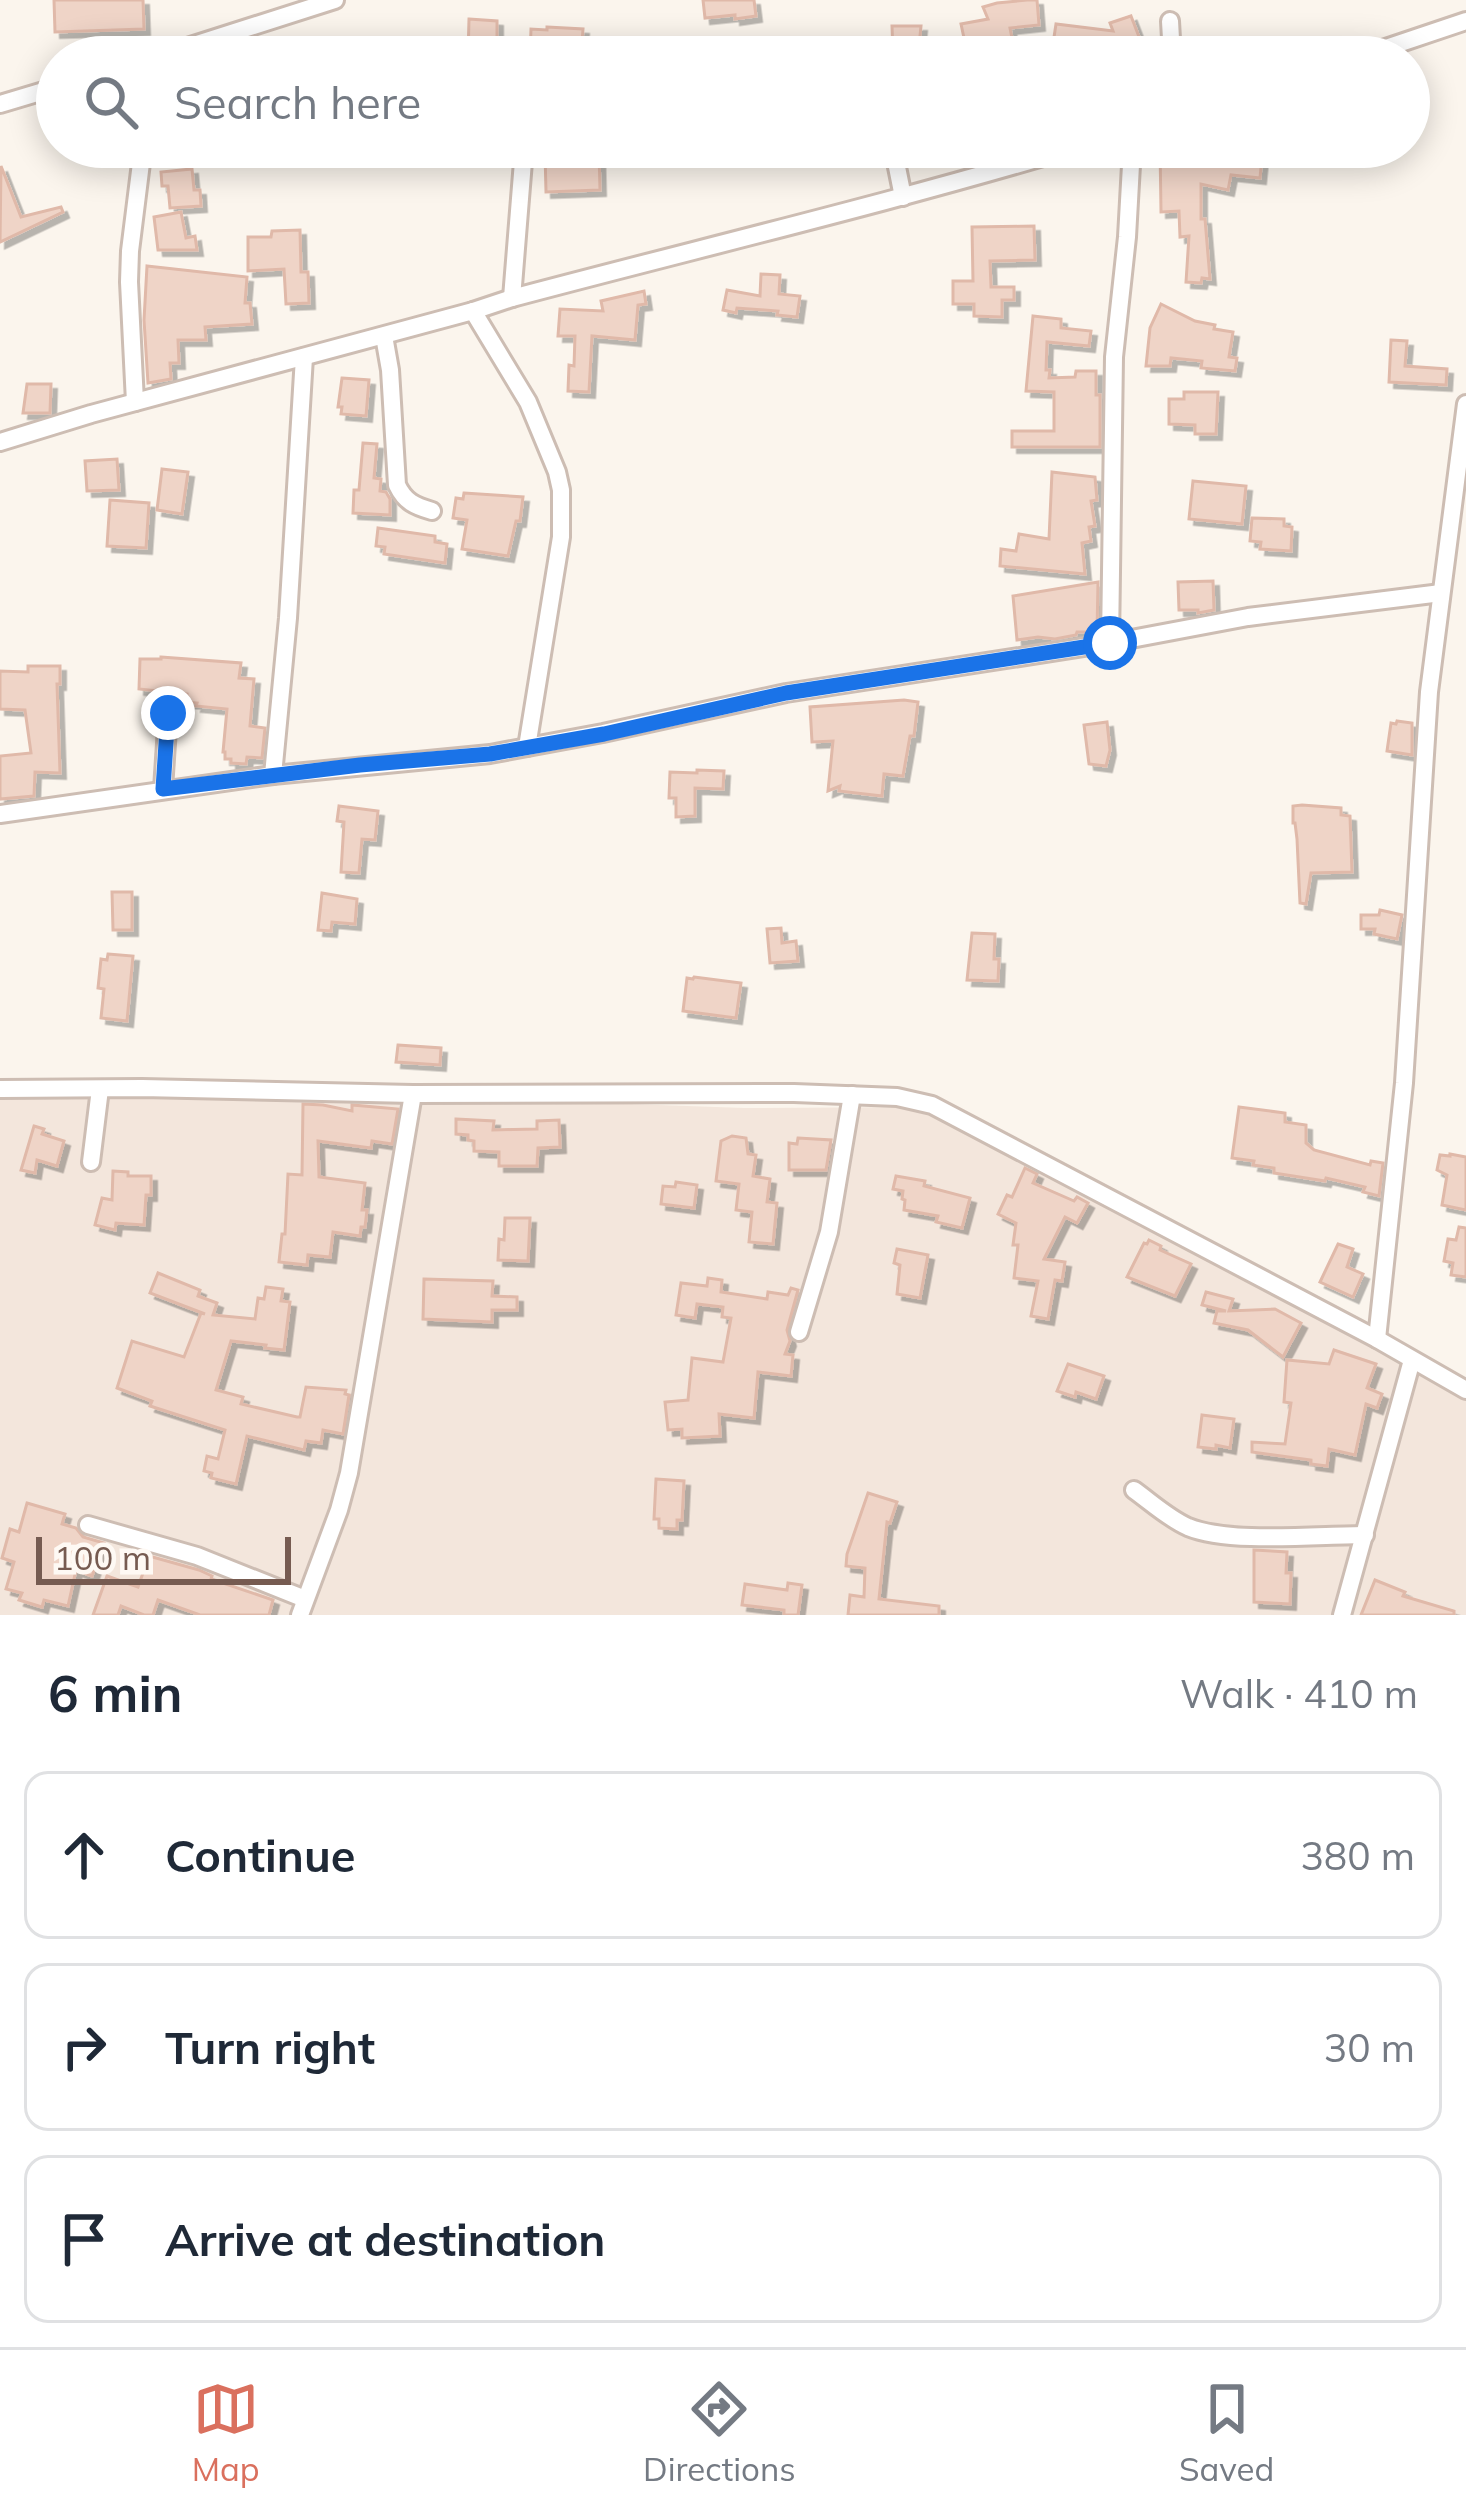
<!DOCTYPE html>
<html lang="en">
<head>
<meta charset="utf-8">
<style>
  body { margin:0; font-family:Mulish,sans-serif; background:#f6f6f7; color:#1f2937 }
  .scale { position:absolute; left:36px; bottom:30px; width:255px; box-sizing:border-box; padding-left:12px; border:6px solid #765b51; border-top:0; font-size:33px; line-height:42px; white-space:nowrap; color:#765b51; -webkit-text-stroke:9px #fef9f4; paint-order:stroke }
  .stop { position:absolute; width:36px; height:36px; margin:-27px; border:9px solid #1a73e8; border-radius:50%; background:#fff }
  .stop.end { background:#1a73e8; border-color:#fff; box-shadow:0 3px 12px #0008 }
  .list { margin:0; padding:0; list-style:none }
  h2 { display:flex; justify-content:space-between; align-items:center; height:156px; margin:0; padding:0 48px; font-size:51px }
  h2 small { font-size:39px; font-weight:400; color:#747a83 }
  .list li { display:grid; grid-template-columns:78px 1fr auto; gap:36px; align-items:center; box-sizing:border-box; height:168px; margin:0 24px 24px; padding:0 24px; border:3px solid #e0e1e3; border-radius:24px }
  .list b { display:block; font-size:45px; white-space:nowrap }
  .list em { font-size:39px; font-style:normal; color:#747a83 }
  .icon { flex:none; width:66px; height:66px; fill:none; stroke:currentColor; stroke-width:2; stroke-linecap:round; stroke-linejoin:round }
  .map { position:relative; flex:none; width:1466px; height:1615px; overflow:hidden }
  .search { position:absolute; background:#fff; box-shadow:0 6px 30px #0003; left:36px; right:36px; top:36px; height:132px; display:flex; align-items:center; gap:30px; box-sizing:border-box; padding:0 42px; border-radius:66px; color:#747a83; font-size:45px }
  .sheet { height:732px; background:#fff }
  nav { display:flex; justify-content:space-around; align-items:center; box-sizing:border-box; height:168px; border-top:3px solid #e0e1e3; background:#fff; font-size:33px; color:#747a83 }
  nav a { display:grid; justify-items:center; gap:6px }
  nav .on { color:#da705e }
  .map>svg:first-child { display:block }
</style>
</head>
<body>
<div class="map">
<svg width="1466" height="1615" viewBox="0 0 1466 1615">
  <defs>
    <filter id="shadow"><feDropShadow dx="5.5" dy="5.5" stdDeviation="0" flood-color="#0004"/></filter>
  </defs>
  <rect width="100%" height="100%" fill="#fbf5ed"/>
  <polygon fill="#f3e6dc" points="321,1093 744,1108 917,1107 1326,1303 1466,1380 1466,1615 0,1615 0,1094"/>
  <g fill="#efd4c7" stroke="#e0b9a9" stroke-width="3" filter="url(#shadow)">
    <polygon points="54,0 143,0 144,29 55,32"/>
    <polygon points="703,0 754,0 756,16 735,19 735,15 705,18"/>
    <polygon points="1027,0 1037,0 1039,25 1010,28 1013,43 967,52 961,24 988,19 983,7 997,3"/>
    <polygon points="1131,16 1141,42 1133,41 1135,57 1112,57 1111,51 1070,46 1068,57 1051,57 1056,24 1113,31 1110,23"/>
    <polygon points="469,19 497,21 497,57 468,57"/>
    <polygon points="892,26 921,26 918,57 893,54"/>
    <polygon points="547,27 583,29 581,57 530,57 531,29 547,30"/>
    <polygon points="1160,147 1263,147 1260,178 1231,175 1228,190 1201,184 1201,219 1205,219 1210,279 1202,278 1201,283 1186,282 1189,236 1180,237 1179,211 1161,212"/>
    <polygon points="599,152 600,190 546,192 545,153"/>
    <polygon points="1,166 21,217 61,207 63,212 0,242"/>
    <polygon points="192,169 194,190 200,190 201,206 170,208 168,186 162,186 161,172"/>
    <polygon points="181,212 186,238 195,236 197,250 158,250 154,217"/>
    <polygon points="1034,226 1035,260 990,261 991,287 1014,287 1014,300 1002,300 1002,317 974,316 974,304 953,304 953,281 973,281 972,227"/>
    <polygon points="300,230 301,272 308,272 309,303 286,304 284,269 248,271 248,237 271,237 272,231"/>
    <polygon points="147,266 247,277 245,303 250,303 252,324 205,327 206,340 178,340 179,363 170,363 171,379 148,383 144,320"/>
    <polygon points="761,274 780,275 779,294 800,296 797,317 777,315 778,311 737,308 736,313 723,310 727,290 760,296"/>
    <polygon points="644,291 646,304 638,305 635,340 592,336 589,392 568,391 569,365 574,366 575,336 558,336 560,309 603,311 601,301"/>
    <polygon points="1161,304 1195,321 1215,325 1214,329 1233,332 1229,357 1237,358 1235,371 1201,368 1202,361 1171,358 1170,366 1146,366 1150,328"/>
    <polygon points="1033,316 1061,319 1061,328 1091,331 1089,346 1047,342 1046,370 1050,370 1049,378 1075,377 1076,371 1096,371 1096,395 1100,395 1100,447 1012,447 1012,431 1054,431 1054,392 1026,391"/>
    <polygon points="1391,340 1407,341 1405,366 1447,369 1446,385 1389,382"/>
    <polygon points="342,378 369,380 366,416 341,414 342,407 338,407"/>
    <polygon points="27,384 51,384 50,413 23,413"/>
    <polygon points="1184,392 1218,392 1216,434 1195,434 1195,425 1169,424 1169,399 1184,399"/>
    <polygon points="363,443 377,444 374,478 381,479 380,491 386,492 390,499 390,515 353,513 354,490 359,490"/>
    <polygon points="117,459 119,490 87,491 85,461"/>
    <polygon points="162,469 188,472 182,514 157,510"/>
    <polygon points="1052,472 1095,477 1097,500 1091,501 1095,526 1089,527 1091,541 1082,543 1085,574 1000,566 1001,549 1016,551 1019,534 1049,539"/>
    <polygon points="1193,481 1246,486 1242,524 1189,519"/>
    <polygon points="464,493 523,497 520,521 516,521 508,556 462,549 467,520 453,518 456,498 463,499"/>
    <polygon points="110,500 149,503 146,548 107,546"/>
    <polygon points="1252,518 1284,519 1284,526 1292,527 1291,551 1260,549 1261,542 1250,541"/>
    <polygon points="378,528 435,536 435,542 447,544 445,563 384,554 385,547 376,546"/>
    <polygon points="1213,581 1214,610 1198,613 1198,610 1179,610 1178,582"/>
    <polygon points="1098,582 1097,632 1077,632 1076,635 1055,639 1038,637 1017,640 1013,596"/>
    <polygon points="161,657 241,663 239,678 254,679 250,726 265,728 262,758 247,757 246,764 231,763 231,759 225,759 225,752 223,752 227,709 196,706 197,703 186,702 187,694 139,689 140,659 161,659"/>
    <polygon points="28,666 60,666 60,684 57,684 60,773 35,772 34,796 0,799 0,756 31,753 25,710 0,709 0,671 28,672"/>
    <polygon points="904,700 918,702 914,736 910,736 903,776 884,774 882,796 839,791 840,786 828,791 833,741 812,742 810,707"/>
    <polygon points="1397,721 1412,723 1412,755 1387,751 1391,723 1396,724"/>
    <polygon points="1107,722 1110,750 1106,766 1089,764 1084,725"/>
    <polygon points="697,770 724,771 723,789 695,788 695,816 676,817 676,798 669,798 670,772 697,773"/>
    <polygon points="1302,805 1341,808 1341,815 1350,816 1352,872 1311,873 1306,904 1300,903 1297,839 1295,823 1293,823 1293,806"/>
    <polygon points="339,806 378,811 375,840 362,839 359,873 341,872 344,822 337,821"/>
    <polygon points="112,892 132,892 132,930 113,930"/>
    <polygon points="322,893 357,899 355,924 332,922 331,931 318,930"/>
    <polygon points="1380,910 1402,915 1397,939 1374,934 1375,929 1361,929 1361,915 1379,915"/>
    <polygon points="781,928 782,943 796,941 798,961 770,963 767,929"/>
    <polygon points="972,933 995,934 994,959 999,959 998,981 967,980"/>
    <polygon points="108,954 133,956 127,1021 101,1018 104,989 98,988 101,959 107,960"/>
    <polygon points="694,977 741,983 736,1018 683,1011 687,978 693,979"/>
    <polygon points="398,1045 441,1048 440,1065 396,1062"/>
    <polygon points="303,1104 323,1105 352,1111 352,1105 398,1109 392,1144 372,1141 371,1148 318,1141 319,1177 365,1183 362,1210 367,1210 365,1227 361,1227 360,1236 333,1232 330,1257 308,1255 307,1265 279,1262 282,1234 285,1234 288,1174 302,1175"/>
    <polygon points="1239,1107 1285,1113 1285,1122 1306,1125 1306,1143 1314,1150 1370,1165 1371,1161 1383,1163 1379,1196 1363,1192 1365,1187 1326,1178 1325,1181 1274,1173 1274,1168 1253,1165 1254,1161 1232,1158"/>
    <polygon points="456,1119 494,1121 493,1130 537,1129 537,1121 559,1120 560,1147 538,1148 537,1166 499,1166 499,1152 474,1151 474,1141 468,1140 468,1135 456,1134"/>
    <polygon points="34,1126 44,1129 42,1134 64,1141 57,1166 37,1160 35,1173 21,1170"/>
    <polygon points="732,1136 746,1138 748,1154 756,1155 753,1176 770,1179 767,1202 777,1203 773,1244 749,1242 752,1212 736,1210 739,1184 716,1181 721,1141"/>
    <polygon points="798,1138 831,1140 826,1170 789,1170 789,1143 797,1144"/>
    <polygon points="1450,1154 1466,1157 1466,1210 1442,1205 1447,1175 1437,1170 1440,1155 1450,1156"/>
    <polygon points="1025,1168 1037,1174 1033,1183 1074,1201 1077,1197 1088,1203 1077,1223 1065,1217 1044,1259 1065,1262 1062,1281 1055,1280 1048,1319 1031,1316 1038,1281 1014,1278 1018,1245 1013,1245 1016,1223 998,1214 1007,1195 1012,1197"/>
    <polygon points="113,1171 128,1172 128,1176 151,1176 151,1195 146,1195 144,1225 116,1223 115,1230 95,1225 102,1198 112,1200"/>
    <polygon points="896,1176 925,1181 924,1186 970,1198 962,1228 936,1222 938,1216 904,1210 905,1200 902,1199 903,1191 893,1189"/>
    <polygon points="676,1182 697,1185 694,1208 661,1204 663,1186 675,1187"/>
    <polygon points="505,1218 530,1218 528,1261 498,1260 499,1239 504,1240"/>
    <polygon points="1459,1227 1466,1228 1466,1277 1451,1275 1453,1263 1444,1261 1448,1239 1456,1240"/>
    <polygon points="1149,1240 1161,1246 1160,1250 1191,1264 1175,1296 1127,1277 1144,1243 1147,1244"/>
    <polygon points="1338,1244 1353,1249 1347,1267 1363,1274 1353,1297 1320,1282"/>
    <polygon points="897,1249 928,1255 920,1298 897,1294 900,1265 894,1263"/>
    <polygon points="158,1273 200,1290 198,1296 217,1303 213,1315 255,1319 258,1298 264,1299 266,1287 283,1289 281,1301 290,1302 284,1350 265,1348 266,1345 231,1341 216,1390 243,1397 241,1404 297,1417 300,1417 306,1387 346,1390 345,1394 349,1395 343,1434 323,1430 321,1443 306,1441 304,1450 247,1436 236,1484 211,1478 212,1473 204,1471 207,1456 218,1459 225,1430 150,1406 152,1401 117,1388 132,1341 184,1357 201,1313 205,1314 150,1293"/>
    <polygon points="708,1278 722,1280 721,1292 767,1299 768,1292 788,1295 791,1288 798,1290 787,1330 790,1341 785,1354 793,1355 791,1376 758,1372 754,1418 719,1414 720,1436 682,1438 682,1429 668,1430 665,1402 688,1400 692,1358 723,1362 731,1318 722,1317 723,1307 697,1304 695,1318 676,1315 681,1283 707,1286"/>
    <polygon points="424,1279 493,1281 492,1296 517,1297 517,1310 492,1310 492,1322 423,1319"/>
    <polygon points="1206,1292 1233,1299 1229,1311 1275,1309 1301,1323 1283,1357 1248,1330 1214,1323 1217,1311 1226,1311 1202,1305"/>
    <polygon points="1334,1350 1376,1364 1367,1388 1382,1394 1377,1408 1366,1404 1355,1455 1329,1449 1327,1466 1311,1464 1311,1460 1252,1452 1252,1442 1285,1444 1291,1403 1284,1402 1287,1360 1329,1364"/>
    <polygon points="1068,1364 1104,1376 1096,1399 1076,1392 1075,1397 1057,1391"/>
    <polygon points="1202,1415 1234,1419 1230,1448 1216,1445 1216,1449 1198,1447"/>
    <polygon points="656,1479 684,1481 682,1520 677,1520 677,1529 659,1528 659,1519 654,1519"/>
    <polygon points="868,1493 897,1502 890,1523 887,1522 879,1599 939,1606 939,1615 848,1615 850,1595 864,1597 865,1568 846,1566 847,1554"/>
    <polygon points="27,1503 65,1514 62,1524 76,1528 83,1537 104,1543 92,1576 76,1570 68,1606 44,1600 42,1607 19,1600 22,1593 6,1589 14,1562 2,1558 10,1529 19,1532"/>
    <polygon points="1254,1550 1287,1552 1286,1573 1291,1573 1290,1604 1254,1602"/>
    <polygon points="149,1556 199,1570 212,1576 211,1579 273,1600 269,1615 200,1615 158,1600 153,1615 144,1615 121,1606 118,1615 93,1615 107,1576 138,1587"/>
    <polygon points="1375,1580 1405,1592 1403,1596 1454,1611 1454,1615 1361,1615"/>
    <polygon points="788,1583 802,1585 798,1615 784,1615 784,1610 742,1605 745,1584 787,1590"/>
  </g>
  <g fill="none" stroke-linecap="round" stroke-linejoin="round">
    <defs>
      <g id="street">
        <polyline points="1170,21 1172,57"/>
        <polyline points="156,57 335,0"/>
        <polyline points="1359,57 1466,21"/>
        <polyline points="0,104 57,87"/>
        <polyline points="893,147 903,197"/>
        <polyline points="512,298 524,149"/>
        <polyline points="473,311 528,402 557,472 561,490 561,537 527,747"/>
        <path d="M384 336 390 370 397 485C405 502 415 506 432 511"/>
        <polyline points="135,402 129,282 130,251 143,147"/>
        <path d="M0 442 91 414 473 311 512 298C700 248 890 203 1077 147"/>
        <polyline points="1110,643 1114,357 1127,237 1132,147"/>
        <polyline points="273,775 288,618 304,357"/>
        <polyline points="163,789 168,713"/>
        <polyline points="0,814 273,775 490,754 603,733 786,693 1110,643 1248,617 1441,593"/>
        <polyline points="0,1089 142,1088 413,1094 794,1093 897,1097 932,1105 1377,1339 1466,1390"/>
        <polyline points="91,1162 100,1089"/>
        <polyline points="799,1332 829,1232 852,1095"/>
        <polyline points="1377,1339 1404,1083 1429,692 1466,404"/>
        <path d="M1134 1490C1152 1503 1168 1518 1188 1527 1229 1544 1318 1535 1365 1535"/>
        <polyline points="88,1525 197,1556 305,1599"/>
        <polyline points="300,1615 339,1510 349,1473 413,1094"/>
        <polyline points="1342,1615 1412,1360"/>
      </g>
    </defs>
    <use href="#street" stroke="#cdbdb3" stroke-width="22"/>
    <use href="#street" stroke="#fff" stroke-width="16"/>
  </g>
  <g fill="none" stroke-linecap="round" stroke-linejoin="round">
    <polyline stroke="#1a73e8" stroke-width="15" points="168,713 163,789 360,765 490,754 604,734 786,693 1110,643"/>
  </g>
</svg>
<div class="scale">100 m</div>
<div class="stop" style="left:1110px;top:643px"></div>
<div class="stop end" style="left:168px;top:713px"></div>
<div class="search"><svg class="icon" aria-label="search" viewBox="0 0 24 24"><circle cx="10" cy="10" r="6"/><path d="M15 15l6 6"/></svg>Search here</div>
</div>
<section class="sheet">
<h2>6 min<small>Walk · 410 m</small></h2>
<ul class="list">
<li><svg class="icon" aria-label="ahead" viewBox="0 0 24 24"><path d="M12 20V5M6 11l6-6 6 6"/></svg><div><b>Continue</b></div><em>380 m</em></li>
<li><svg class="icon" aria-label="right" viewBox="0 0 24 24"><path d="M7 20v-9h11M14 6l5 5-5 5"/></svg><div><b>Turn right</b></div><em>30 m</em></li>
<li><svg class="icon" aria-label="arrive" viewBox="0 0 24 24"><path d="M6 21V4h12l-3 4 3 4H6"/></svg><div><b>Arrive at destination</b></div></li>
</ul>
</section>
<nav>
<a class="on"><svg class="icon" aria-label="map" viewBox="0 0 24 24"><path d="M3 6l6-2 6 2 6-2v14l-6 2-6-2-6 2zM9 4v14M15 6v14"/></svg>Map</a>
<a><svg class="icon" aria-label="directions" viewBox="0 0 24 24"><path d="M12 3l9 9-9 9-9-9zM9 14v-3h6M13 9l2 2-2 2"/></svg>Directions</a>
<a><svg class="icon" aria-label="saved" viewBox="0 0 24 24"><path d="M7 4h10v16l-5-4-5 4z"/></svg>Saved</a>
</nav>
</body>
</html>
